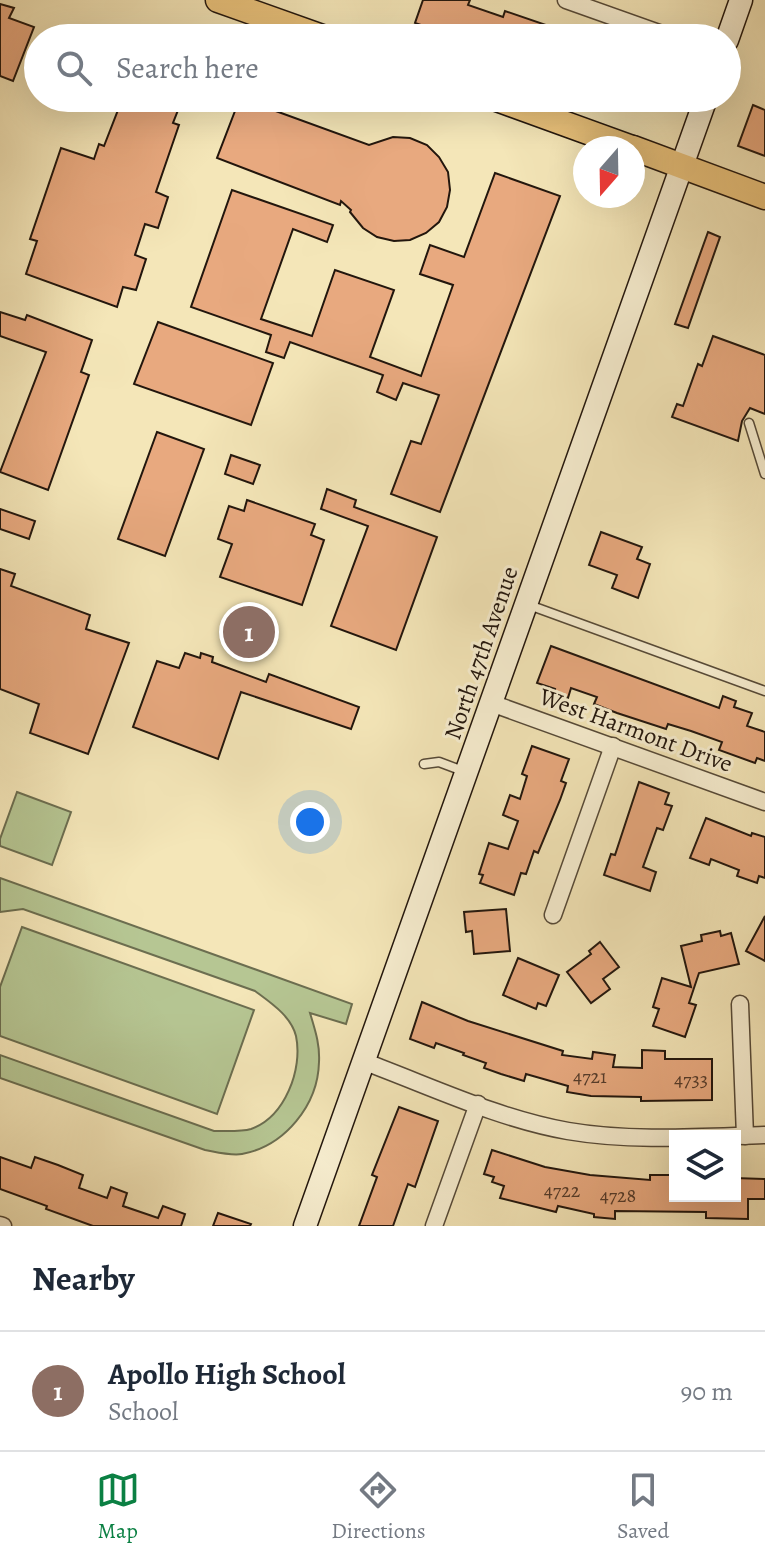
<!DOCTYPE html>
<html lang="en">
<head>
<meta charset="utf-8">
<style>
  body { margin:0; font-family:Alegreya,serif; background:#f2f2f3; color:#1f2937 }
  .controls { position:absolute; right:24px; bottom:24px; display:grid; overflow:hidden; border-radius:0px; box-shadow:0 8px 32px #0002 }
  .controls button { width:72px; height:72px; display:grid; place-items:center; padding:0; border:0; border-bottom:2px solid #e0e1e3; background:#fff; color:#1f2937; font:40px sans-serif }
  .compass { position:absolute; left:573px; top:136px; width:72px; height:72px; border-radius:50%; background:#fff; box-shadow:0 8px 32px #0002; rotate:200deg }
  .you { position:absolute; left:310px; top:822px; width:28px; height:28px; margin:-20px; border:6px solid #fff; border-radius:50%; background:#1a73e8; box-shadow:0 0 0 12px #1a73e833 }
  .badge { display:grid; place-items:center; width:52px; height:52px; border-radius:50%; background:#0b8043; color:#fff; font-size:26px; font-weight:700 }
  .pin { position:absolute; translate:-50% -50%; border:4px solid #fff; box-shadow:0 2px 8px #0006 }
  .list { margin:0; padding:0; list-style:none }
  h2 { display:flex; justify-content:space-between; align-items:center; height:104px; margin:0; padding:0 32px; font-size:34px }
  h2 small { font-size:26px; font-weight:400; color:#747a83 }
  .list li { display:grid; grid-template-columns:52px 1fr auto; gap:24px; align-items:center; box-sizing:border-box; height:120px; padding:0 32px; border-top:2px solid #e0e1e3 }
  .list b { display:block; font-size:30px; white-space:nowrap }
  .list p { margin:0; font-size:26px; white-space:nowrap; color:#747a83 }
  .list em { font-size:26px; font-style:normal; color:#747a83 }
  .icon { flex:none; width:44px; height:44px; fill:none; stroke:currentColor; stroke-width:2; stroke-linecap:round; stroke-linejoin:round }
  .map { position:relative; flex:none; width:765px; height:1226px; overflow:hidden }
  .search { position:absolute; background:#fff; box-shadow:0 8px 32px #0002; left:24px; right:24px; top:24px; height:88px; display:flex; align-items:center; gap:20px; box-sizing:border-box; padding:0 28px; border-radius:44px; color:#747a83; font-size:30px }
  .sheet { height:224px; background:#fff }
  nav { display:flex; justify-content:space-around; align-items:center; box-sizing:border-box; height:112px; border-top:2px solid #e0e1e3; background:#fff; font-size:22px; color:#747a83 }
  nav a { display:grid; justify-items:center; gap:4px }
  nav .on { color:#0b8043 }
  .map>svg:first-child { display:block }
</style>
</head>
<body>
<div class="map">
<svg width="765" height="1226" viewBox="0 0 765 1226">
  <rect width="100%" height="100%" fill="#f4e6b8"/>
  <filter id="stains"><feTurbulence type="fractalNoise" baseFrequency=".0025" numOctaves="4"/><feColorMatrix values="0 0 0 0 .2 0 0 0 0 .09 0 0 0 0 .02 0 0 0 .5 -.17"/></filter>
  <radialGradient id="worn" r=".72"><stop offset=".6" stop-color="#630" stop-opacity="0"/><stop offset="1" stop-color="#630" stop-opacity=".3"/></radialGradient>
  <g fill="#b6c693" stroke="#6c6e50" stroke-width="2">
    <polygon points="17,792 71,812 52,865 0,846 0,839"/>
    <path d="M0 878 352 1004 346 1024 310 1013C315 1030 320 1044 319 1062 318 1105 285 1146 242 1154 231 1156 216 1152 205 1150L0 1078V1055L214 1131C225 1131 241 1132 251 1129 285 1117 303 1069 296 1036 291 1016 271 1003 255 991L23 909 0 912Z"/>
    <polygon points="22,927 254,1010 217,1114 0,1036 0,987"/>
  </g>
  <g fill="#e8a97f" stroke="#22160d" stroke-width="2">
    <polygon points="423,0 470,0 468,5 503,17 505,11 578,36 578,38 459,38 415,23"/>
    <polygon points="0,4 14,8 9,18 34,27 13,81 0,76"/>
    <polygon points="127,98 161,98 180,105 173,123 179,125 156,192 168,197 158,228 145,224 135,255 146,259 136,290 123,287 117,307 26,274 37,241 30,239 61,148 94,159 99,144 104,146 120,105 124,107"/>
    <polygon points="240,98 369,145 393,137 410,138 427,145 439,157 448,172 450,190 447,207 439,222 426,233 410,240 394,241 377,237 363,228 350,212 351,210 341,201 340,205 217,158"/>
    <polygon points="753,105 765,110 765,156 738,146"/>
    <polygon points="495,173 560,196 440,512 391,494 411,441 421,444 439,395 403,383 396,400 377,392 383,375 290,342 284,358 266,352 271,335 191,307 232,190 333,225 327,242 293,229 261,319 312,336 335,270 394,290 370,357 421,376 453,285 420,274 430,245 464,257"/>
    <polygon points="708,232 720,237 688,328 675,324"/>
    <polygon points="0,312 25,320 27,315 92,340 81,372 89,375 48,490 0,472 46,352 0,336"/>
    <polygon points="158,322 273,363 251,425 134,384"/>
    <polygon points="713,336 765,355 765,414 750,408 742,421 738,441 672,417 677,404 683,406 698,364 702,366"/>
    <polygon points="157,432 204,449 165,556 118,539"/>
    <polygon points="231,455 260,465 253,484 225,474"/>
    <polygon points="327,489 356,500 354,507 437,537 396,650 331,626 368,526 321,509"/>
    <polygon points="247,500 315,524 311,535 324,540 302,605 220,577 232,544 218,539 229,506 244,511"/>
    <polygon points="0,509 35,521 29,539 0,529"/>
    <polygon points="601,532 642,547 637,559 650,564 638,598 612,588 617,575 589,565"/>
    <polygon points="0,569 15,574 11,586 90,615 86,629 129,643 88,754 30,733 39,704 0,689"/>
    <polygon points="551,646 719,708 723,696 736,701 734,707 752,713 747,726 765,732 765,761 757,758 755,763 719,750 722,742 691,731 668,724 666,729 617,713 594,704 597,697 571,688 568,698 554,693 555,689 537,683"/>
    <polygon points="185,653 200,658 201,653 213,657 212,662 266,682 269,674 359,707 351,729 241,692 218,759 133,727 157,661 179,668"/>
    <polygon points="532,746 569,759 561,781 566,783 560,800 538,853 534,851 526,874 521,873 514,895 480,883 483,875 479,874 489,843 508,849 518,821 503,815 510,795 520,799 527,776 522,774"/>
    <polygon points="639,782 669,793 665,804 672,806 663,830 657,828 643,867 656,872 650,891 604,875 611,854 615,855"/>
    <polygon points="706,818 751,836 752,833 765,837 765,878 759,876 757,883 737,876 739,870 711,859 709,865 690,858"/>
    <polygon points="506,909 510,951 474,954 472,931 466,932 464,912"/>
    <polygon points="765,916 765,961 746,951"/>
    <polygon points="720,931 721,936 731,933 739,964 699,973 689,1003 696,1005 685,1037 653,1026 659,1009 653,1007 662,978 691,987 681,946 702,941 701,935"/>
    <polygon points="600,942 619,967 603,979 610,989 591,1003 567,972 591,954 589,951"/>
    <polygon points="518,958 559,975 546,1006 538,1003 536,1009 503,995"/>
    <polygon points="422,1002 468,1021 563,1051 562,1055 592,1059 593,1052 615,1055 613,1067 642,1068 642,1050 665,1051 665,1059 712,1059 712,1100 641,1101 641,1097 591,1096 567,1092 568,1086 526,1074 524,1081 501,1074 484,1068 486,1063 463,1055 464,1053 436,1043 434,1048 410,1039"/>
    <polygon points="399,1107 438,1121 415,1187 408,1184 393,1226 359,1226 377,1177 372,1175"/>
    <polygon points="492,1150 545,1167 590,1175 650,1180 650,1175 675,1175 675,1196 735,1196 735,1178 765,1179 765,1199 748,1199 748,1219 706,1218 706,1212 615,1211 615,1219 594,1217 594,1214 558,1206 556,1212 500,1198 504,1186 492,1182 494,1177 484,1174"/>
    <polygon points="0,1157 31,1168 35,1157 58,1165 83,1175 79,1188 107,1198 111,1187 127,1193 123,1206 158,1218 163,1206 185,1214 181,1226 93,1226 46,1209 47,1206 0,1189"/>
    <polygon points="218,1213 251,1224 250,1226 213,1226"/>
  </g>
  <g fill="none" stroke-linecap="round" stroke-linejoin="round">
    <defs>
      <g id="lane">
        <polyline points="749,423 765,474"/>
        <polyline points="529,605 765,691"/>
        <polyline points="424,764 439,762 463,771"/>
      </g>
      <g id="street">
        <polyline points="566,0 673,38"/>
        <polyline points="491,703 765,802"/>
        <polyline points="553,915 613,746"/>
        <polyline points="740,1004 745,1136"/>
        <path d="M365 1062C430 1086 499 1119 568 1131 632 1142 701 1137 765 1135"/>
        <polyline points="0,1225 3,1226"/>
        <polyline points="434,1226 478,1104"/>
      </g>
      <g id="secondary">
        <polyline points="727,40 741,0"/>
        <polyline points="305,1226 706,98"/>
      </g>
      <g id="primary">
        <polyline points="218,0 325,38"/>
        <polyline points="494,98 632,148"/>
        <polyline points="633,148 765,197"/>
      </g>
    </defs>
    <use href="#lane" stroke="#564a38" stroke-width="11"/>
    <use href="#street" stroke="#564a38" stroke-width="19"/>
    <use href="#secondary" stroke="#22160d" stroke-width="25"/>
    <use href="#primary" stroke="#22160d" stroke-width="27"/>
    <use href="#lane" stroke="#f8efd1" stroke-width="8"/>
    <use href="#street" stroke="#f8efd1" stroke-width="16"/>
    <use href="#secondary" stroke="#f8efd1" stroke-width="22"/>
    <use href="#primary" stroke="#eac37c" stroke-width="24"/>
  </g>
  <g text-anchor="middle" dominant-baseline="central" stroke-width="6" stroke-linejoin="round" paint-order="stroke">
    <g font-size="20" fill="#543b2a">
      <text x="590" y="1076">4721</text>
      <text x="691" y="1079">4733</text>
      <text x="562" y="1190">4722</text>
      <text x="618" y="1195">4728</text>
    </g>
    <g font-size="24" fill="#22160d" stroke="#f8efd1">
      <text transform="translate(481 653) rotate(-71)">North 47th Avenue</text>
      <text transform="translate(636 730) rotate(20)">West Harmont Drive</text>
    </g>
  </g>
  <rect width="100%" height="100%" filter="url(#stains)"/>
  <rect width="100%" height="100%" fill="url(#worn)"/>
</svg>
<div class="controls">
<button><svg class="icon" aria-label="layers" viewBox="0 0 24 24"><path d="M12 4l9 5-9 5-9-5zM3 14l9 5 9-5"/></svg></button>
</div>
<svg class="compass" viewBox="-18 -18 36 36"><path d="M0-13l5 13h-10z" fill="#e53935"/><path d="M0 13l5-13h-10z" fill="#747a83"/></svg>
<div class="you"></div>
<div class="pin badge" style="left:249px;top:632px;background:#8d6e63">1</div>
<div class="search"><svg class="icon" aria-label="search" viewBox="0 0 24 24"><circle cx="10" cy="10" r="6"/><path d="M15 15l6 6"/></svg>Search here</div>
</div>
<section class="sheet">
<h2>Nearby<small></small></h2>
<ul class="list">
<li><span class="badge" style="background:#8d6e63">1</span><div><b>Apollo High School</b><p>School</p></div><em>90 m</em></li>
</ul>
</section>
<nav>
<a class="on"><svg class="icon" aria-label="map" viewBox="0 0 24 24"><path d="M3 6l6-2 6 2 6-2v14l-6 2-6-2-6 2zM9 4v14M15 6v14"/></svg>Map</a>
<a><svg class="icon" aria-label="directions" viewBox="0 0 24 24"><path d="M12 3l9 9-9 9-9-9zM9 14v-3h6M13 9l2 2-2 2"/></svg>Directions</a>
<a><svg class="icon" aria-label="saved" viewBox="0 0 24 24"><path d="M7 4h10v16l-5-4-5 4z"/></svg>Saved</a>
</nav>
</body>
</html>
